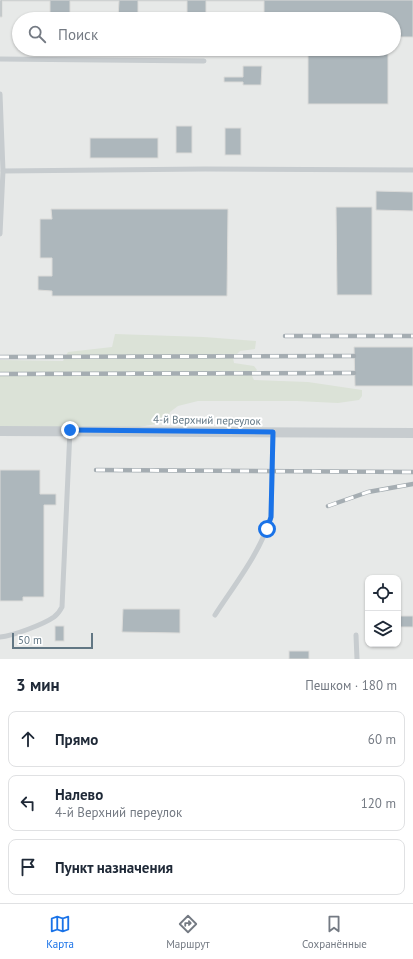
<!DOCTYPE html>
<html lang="ru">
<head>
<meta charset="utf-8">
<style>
  body { margin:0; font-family:"PT Sans",sans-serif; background:#f6f6f7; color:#1f2937 }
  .controls { position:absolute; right:12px; bottom:12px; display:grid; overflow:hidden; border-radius:8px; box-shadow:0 1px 3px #0004 }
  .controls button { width:36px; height:36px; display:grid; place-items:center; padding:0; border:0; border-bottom:1px solid #e0e1e3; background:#fff; color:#1f2937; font:20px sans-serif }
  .scale { position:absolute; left:12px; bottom:10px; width:81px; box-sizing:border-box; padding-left:4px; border:2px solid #627784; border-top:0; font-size:11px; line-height:14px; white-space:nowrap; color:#627784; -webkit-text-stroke:3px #fff; paint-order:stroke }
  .stop { position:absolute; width:12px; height:12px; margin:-9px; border:3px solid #1a73e8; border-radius:50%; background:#fff }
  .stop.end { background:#1a73e8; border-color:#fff; box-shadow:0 1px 4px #0008 }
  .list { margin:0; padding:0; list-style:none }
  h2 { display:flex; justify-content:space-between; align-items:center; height:52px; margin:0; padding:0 16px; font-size:17px }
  h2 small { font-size:13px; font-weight:400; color:#747a83 }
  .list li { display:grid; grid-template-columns:26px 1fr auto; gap:12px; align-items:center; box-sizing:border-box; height:56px; margin:0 8px 8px; padding:0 8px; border:1px solid #e0e1e3; border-radius:8px }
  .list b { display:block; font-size:15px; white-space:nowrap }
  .list p { margin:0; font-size:13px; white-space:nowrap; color:#747a83 }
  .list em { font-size:13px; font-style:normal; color:#747a83 }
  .icon { flex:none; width:22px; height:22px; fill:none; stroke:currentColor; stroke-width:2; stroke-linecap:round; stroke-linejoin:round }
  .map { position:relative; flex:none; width:413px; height:659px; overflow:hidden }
  .search { position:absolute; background:#fff; box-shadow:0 1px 3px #0004; left:12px; right:12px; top:12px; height:44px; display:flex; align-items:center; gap:10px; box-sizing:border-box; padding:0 14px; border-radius:22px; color:#747a83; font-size:15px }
  .sheet { height:244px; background:#fff }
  nav { display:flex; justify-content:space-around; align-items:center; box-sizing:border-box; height:56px; border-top:1px solid #e0e1e3; background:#fff; font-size:11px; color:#747a83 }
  nav a { display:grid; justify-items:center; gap:2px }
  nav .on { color:#1a73e8 }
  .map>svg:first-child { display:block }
</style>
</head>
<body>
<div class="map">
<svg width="413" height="659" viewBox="0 0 413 659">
  <rect width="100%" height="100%" fill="#f9f9f7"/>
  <path fill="#e7e9e8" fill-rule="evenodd" d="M0 0H413V659H0ZM19 19H394V49H19ZM368 578H398V644H368Z"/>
  <polygon fill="#dbe2d7" points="115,334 204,337 256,341 255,349 240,351 233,358 234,363 254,366 257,370 252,376 254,380 308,382 362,390 362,396 359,400 338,403 297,401 198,401 178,406 170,412 167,422 139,427 0,427 0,360 63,361 68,352 112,347"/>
  <g fill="#adb7bc" stroke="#dbdbd9">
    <polygon points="0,0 413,0 413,37 397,37 397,27 394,27 394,19 258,19 258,17 264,17 264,1 206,1 206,18 187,18 187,1 138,1 138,18 118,18 119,1 70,1 70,17 50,17 50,1 2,1 2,17 0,17"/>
    <rect x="308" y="49" width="80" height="55"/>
    <polygon points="243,66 262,66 261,85 243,85 243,82 224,82 224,77 243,77"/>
    <rect x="176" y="126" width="16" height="27"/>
    <rect x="225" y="128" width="16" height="27"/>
    <rect x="90" y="138" width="68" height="20"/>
    <polygon points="376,191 413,192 413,211 376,210"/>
    <polygon points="336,207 372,207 372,295 337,295"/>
    <polygon points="51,209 228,209 227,296 52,296 52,291 38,290 38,276 52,276 52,258 40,258 40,219 52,219"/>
    <polygon points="354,347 413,347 413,386 355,386"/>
    <polygon points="0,470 40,470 40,494 56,494 56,505 44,505 44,597 23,597 23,601 0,601"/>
    <rect x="367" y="603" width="1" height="24"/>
    <polygon points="123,609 180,609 180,633 122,632"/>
    <rect x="398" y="616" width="15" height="11"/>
    <rect x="55" y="626" width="9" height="15"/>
    <rect x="289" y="651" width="20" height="8"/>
  </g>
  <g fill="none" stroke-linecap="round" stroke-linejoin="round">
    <g stroke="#c7cccf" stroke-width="5">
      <polyline points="0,59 204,61"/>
      <polyline points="0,94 3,171 0,234"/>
      <polyline points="3,171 205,169 413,170"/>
      <path d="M215 615C235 584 260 553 271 517L273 432"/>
      <polyline points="356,635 357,659"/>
      <path d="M0 637C13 636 44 624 54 617 58 614 60 611 62 607L70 430"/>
    </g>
    <polyline stroke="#c7cccf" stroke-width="10" points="0,431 413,433"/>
    <defs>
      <g id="rail">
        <polyline points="285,336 413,336"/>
        <polyline points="0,357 354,356"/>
        <polyline points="0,374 354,373"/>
        <polyline points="96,470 413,472"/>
        <polyline points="328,506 368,492 413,484"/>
      </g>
    </defs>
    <use href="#rail" stroke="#a5adb2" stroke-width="4.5"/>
    <use href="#rail" stroke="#fff" stroke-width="3" stroke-dasharray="9" stroke-linecap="butt"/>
  </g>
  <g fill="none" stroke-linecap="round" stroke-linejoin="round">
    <polyline stroke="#1a73e8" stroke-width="5" points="70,430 273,432 271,517 267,529"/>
  </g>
  <g text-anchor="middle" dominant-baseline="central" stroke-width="4" stroke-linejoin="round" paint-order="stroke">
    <g font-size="11" fill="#627784" stroke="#fff">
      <text transform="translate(207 420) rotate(1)">4-й Верхний переулок</text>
    </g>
  </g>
</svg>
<div class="controls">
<button><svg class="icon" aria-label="locate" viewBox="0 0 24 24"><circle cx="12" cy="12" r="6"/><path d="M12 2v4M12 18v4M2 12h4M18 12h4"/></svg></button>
<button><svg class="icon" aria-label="layers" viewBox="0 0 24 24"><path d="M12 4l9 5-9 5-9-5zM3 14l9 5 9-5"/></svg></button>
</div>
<div class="scale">50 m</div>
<div class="stop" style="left:267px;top:529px"></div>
<div class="stop end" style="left:70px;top:430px"></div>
<div class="search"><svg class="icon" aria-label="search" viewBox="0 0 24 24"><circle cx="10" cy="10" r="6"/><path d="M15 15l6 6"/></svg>Поиск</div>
</div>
<section class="sheet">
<h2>3 мин<small>Пешком · 180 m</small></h2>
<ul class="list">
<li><svg class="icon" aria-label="ahead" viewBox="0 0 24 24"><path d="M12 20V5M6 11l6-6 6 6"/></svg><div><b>Прямо</b></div><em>60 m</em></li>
<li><svg class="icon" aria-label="left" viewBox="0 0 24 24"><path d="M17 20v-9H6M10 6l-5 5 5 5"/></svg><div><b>Налево</b><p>4-й Верхний переулок</p></div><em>120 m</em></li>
<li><svg class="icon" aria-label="arrive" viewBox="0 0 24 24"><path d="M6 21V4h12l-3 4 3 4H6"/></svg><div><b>Пункт назначения</b></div></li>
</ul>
</section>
<nav>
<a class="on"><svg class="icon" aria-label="map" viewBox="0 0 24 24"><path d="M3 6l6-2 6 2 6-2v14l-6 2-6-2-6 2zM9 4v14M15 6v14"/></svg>Карта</a>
<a><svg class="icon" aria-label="directions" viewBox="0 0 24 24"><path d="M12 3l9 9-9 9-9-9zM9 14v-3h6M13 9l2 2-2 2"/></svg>Маршрут</a>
<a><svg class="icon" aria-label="saved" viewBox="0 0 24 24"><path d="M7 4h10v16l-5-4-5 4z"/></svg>Сохранённые</a>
</nav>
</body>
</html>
